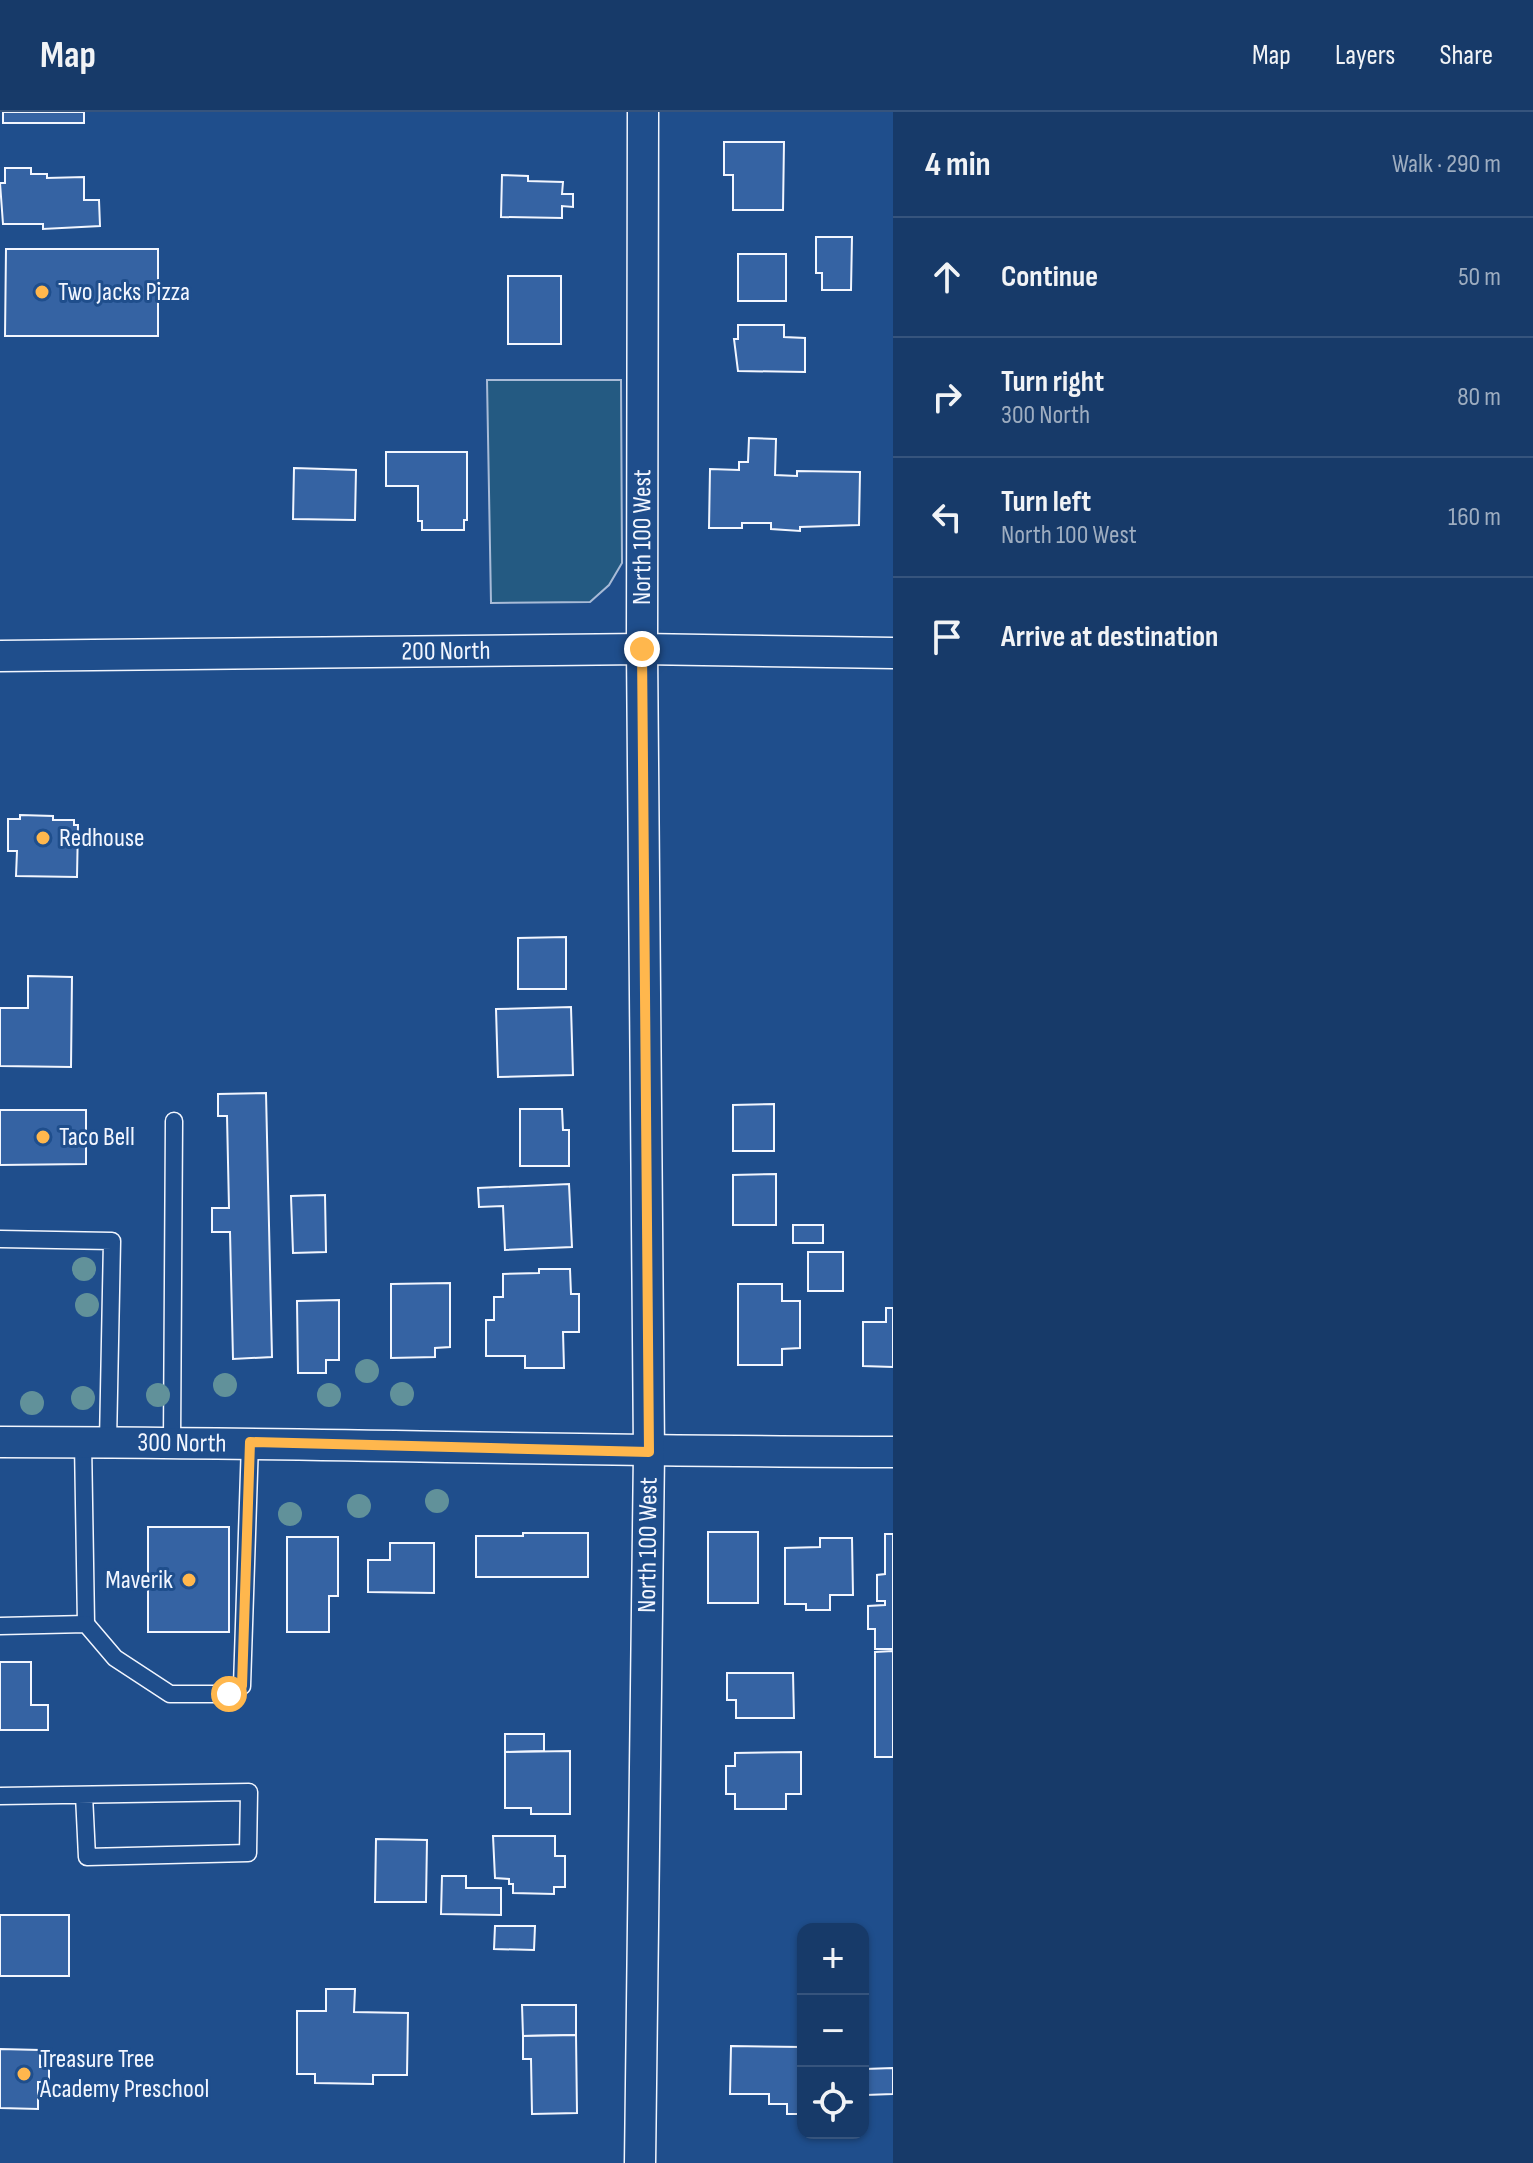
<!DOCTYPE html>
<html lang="en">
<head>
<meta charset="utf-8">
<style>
  body { margin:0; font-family:"Sofia Sans Condensed",sans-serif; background:#20416f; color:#f1f3f6 }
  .controls { position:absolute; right:24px; bottom:24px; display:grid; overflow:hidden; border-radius:16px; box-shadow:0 2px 6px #0004 }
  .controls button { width:72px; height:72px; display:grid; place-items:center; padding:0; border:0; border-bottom:2px solid #36547d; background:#173a69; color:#f1f3f6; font:40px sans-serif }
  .stop { position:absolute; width:24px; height:24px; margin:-18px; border:6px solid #ffb74d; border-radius:50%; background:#fff }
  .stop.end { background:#ffb74d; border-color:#fff; box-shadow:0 2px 8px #0008 }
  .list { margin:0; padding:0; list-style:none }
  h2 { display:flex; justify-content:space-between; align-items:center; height:104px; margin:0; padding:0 32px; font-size:34px }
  h2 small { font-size:26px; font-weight:400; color:#9eadc0 }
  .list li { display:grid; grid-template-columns:52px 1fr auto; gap:24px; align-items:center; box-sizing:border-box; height:120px; padding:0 32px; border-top:2px solid #36547d }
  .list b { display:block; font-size:30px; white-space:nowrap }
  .list p { margin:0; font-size:26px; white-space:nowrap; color:#9eadc0 }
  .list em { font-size:26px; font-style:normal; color:#9eadc0 }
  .icon { flex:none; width:44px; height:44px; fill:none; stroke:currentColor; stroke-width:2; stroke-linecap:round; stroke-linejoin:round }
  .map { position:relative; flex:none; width:893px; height:2051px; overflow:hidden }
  header { display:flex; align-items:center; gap:48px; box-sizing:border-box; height:112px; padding:0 40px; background:#173a69; border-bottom:2px solid #36547d }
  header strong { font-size:38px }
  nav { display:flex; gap:44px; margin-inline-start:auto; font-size:28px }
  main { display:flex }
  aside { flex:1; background:#173a69 }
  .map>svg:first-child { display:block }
</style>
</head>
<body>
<header>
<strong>Map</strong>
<nav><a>Map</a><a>Layers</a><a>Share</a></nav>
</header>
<main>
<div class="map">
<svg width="893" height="2051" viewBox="0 0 893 2051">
  <rect width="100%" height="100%" fill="#1f4e8c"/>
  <polygon fill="#245a82" stroke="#a8bbd7" stroke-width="2" points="487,268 621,268 622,451 609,473 590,490 491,491"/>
  <g fill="#3563a3" stroke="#f2f6ff" stroke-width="2">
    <rect x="3" y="0" width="81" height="11"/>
    <polygon points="724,30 784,30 783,98 733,98 733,63 724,63"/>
    <polygon points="5,56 31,56 31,62 47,62 47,66 84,65 84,88 99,88 100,114 43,117 43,112 3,112 0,71 5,71"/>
    <polygon points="502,63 528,64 528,69 563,70 562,82 573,82 573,95 562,94 562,106 501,105"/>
    <polygon points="816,125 852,125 851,178 822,178 822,161 816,161"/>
    <polygon points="6,137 158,137 158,224 5,224"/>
    <rect x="738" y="142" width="48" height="47"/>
    <rect x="508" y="164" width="53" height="68"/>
    <polygon points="738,213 784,213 784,225 805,226 805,260 738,259 734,227 738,227"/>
    <polygon points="749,326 776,327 775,363 797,364 797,359 860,360 859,413 800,415 800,419 771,417 771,411 742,411 742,416 709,416 710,357 739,358 739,350 748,350"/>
    <polygon points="386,340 467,340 467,408 464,408 464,418 422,418 422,409 418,409 418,374 386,374"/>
    <polygon points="294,356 356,358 355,408 293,407"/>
    <polygon points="20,703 53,704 53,708 74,708 74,713 78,713 77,765 16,764 17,739 8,739 8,707 20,707"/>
    <polygon points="566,825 566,877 518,877 518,826"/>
    <polygon points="28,864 72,865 71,955 0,954 0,896 28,896"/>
    <polygon points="571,895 573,963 498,965 496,897"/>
    <polygon points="266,981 272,1245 233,1247 230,1120 212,1120 212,1096 229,1096 227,1004 218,1004 218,982"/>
    <polygon points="774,992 774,1039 733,1039 733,993"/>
    <polygon points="520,997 562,997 563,1018 569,1018 569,1054 520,1054"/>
    <polygon points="0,998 86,998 86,1052 0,1053"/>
    <polygon points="776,1062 776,1113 733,1113 733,1063"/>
    <polygon points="569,1072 572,1135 505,1138 503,1094 479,1095 478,1076"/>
    <polygon points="325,1083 326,1140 293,1141 291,1084"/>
    <rect x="793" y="1113" width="30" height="18"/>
    <rect x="808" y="1140" width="35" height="39"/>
    <polygon points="539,1157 570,1157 571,1182 579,1182 579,1220 563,1220 564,1256 525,1256 525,1244 486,1244 486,1208 494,1208 494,1185 503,1185 503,1162 539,1161"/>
    <polygon points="450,1171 450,1235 435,1236 435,1245 391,1246 391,1172"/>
    <polygon points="738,1172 782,1172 782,1189 800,1189 800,1236 782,1237 782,1253 738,1253"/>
    <polygon points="339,1188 339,1248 326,1248 326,1261 298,1261 297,1189"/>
    <polygon points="886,1196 893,1196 893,1255 863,1254 863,1210 886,1210"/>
    <rect x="148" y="1415" width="81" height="105"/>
    <rect x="708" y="1420" width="50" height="71"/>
    <polygon points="523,1421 588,1421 588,1465 476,1465 476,1424 523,1424"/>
    <polygon points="885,1422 893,1422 893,1537 875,1537 875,1517 868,1517 868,1494 885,1493 885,1489 877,1489 877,1463 885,1462"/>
    <polygon points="287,1425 338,1425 338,1484 329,1484 329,1520 287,1520"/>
    <polygon points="820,1426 852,1426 853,1483 830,1483 830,1498 806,1498 806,1492 785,1492 785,1436 820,1435"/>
    <polygon points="390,1431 434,1431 434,1481 368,1480 368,1448 390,1448"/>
    <polygon points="893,1539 893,1645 875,1645 875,1540"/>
    <polygon points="0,1550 31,1550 31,1593 48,1593 48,1618 0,1618"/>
    <polygon points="727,1561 793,1561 794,1606 736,1606 736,1588 727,1588"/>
    <polygon points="505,1622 544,1622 544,1639 505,1640"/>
    <polygon points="570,1639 570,1702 531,1702 531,1696 505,1696 505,1640"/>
    <polygon points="801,1640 801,1682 786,1682 786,1697 735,1697 735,1682 726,1682 726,1654 735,1654 735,1641"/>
    <polygon points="493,1724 555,1724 555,1744 565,1744 565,1775 554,1775 554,1782 513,1781 513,1772 509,1772 509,1767 495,1766"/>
    <polygon points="376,1727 427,1728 426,1790 375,1790"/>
    <polygon points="442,1764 466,1764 466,1776 501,1776 501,1803 441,1802"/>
    <rect x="0" y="1803" width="69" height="61"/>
    <polygon points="495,1814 535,1814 534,1838 494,1837"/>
    <polygon points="326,1877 355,1877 354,1900 408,1901 407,1963 373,1963 373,1972 315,1971 315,1962 297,1962 297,1899 326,1899"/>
    <polygon points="522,1893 576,1893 576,1923 523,1924"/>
    <polygon points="576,1923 577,2001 532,2002 531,1947 523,1947 523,1924"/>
    <polygon points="731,1934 803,1935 803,2002 787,2002 787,1992 769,1992 769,1982 730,1982"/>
    <polygon points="0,1937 40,1938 40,1955 49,1955 49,1970 38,1970 38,1997 0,1996"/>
    <polygon points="893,1956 893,1982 866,1983 865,1957"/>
  </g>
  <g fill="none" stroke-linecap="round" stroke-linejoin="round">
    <defs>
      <g id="service">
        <polyline points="0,1127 112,1129 108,1330"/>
        <polyline points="83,1330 86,1512"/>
        <polyline points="172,1330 174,1009"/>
        <polyline points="0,1514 86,1512 115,1546 170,1582 229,1582 242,1574 250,1330"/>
        <polyline points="0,1684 249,1680 248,1741 87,1745 84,1683"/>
      </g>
      <g id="minor">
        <path id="s1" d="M0 544 642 537 893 541"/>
        <path id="s2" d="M0 1330C298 1330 595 1340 893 1340"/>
        <path id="s3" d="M640 2051 649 1340 642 537 643 0"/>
      </g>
    </defs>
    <use href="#service" stroke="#f2f6ff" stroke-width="19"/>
    <use href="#minor" stroke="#f2f6ff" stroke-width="33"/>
    <use href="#service" stroke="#1f4e8c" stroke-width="16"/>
    <use href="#minor" stroke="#1f4e8c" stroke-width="30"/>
  </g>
  <g fill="#61919a">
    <circle cx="84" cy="1157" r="12"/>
    <circle cx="87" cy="1193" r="12"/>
    <circle cx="367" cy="1259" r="12"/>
    <circle cx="225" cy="1273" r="12"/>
    <circle cx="402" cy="1282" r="12"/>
    <circle cx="158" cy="1283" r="12"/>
    <circle cx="329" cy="1283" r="12"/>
    <circle cx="83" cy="1286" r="12"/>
    <circle cx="32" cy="1291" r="12"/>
    <circle cx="437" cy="1389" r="12"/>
    <circle cx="359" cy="1394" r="12"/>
    <circle cx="290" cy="1402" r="12"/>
  </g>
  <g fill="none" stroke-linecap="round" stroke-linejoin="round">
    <polyline stroke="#ffb74d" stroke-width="10" points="229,1582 242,1574 250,1330 649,1340 642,537"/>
  </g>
  <g fill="#ffb74d" stroke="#1f4e8c" stroke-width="3">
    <circle cx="42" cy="180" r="8"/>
    <circle cx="43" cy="726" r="8"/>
    <circle cx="43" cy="1025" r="8"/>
    <circle cx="189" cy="1468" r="8"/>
    <circle cx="24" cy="1962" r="8"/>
  </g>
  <g text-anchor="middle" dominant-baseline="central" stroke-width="6" stroke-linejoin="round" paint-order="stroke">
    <g font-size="26" fill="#f2f6ff" stroke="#1f4e8c" text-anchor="start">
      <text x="58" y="180">Two Jacks Pizza</text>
      <text x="59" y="726">Redhouse</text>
      <text x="59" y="1025">Taco Bell</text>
      <text x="173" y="1468" text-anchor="end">Maverik</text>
      <text x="40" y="1947">Treasure Tree<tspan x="40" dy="30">Academy Preschool</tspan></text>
    </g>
    <g font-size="26" fill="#f2f6ff" stroke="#1f4e8c">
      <text stroke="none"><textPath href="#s3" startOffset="1626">North 100 West</textPath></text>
      <text stroke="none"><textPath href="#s1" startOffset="446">200 North</textPath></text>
      <text stroke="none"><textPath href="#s2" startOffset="182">300 North</textPath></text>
      <text stroke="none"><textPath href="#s3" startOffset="618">North 100 West</textPath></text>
    </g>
  </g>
</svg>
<div class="controls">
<button>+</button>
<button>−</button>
<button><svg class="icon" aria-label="locate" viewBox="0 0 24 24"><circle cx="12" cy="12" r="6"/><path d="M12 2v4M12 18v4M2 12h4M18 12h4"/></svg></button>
</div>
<div class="stop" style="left:229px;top:1582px"></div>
<div class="stop end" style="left:642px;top:537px"></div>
</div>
<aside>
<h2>4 min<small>Walk · 290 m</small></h2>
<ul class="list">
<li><svg class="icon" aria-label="ahead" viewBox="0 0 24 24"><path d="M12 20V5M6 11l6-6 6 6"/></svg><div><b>Continue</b></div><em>50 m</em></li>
<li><svg class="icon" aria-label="right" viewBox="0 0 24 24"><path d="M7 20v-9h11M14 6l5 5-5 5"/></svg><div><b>Turn right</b><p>300 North</p></div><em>80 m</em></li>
<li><svg class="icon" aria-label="left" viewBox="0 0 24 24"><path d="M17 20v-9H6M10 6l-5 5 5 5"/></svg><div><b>Turn left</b><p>North 100 West</p></div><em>160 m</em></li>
<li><svg class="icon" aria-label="arrive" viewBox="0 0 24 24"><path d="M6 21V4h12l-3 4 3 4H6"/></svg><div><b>Arrive at destination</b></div></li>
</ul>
</aside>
</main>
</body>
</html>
